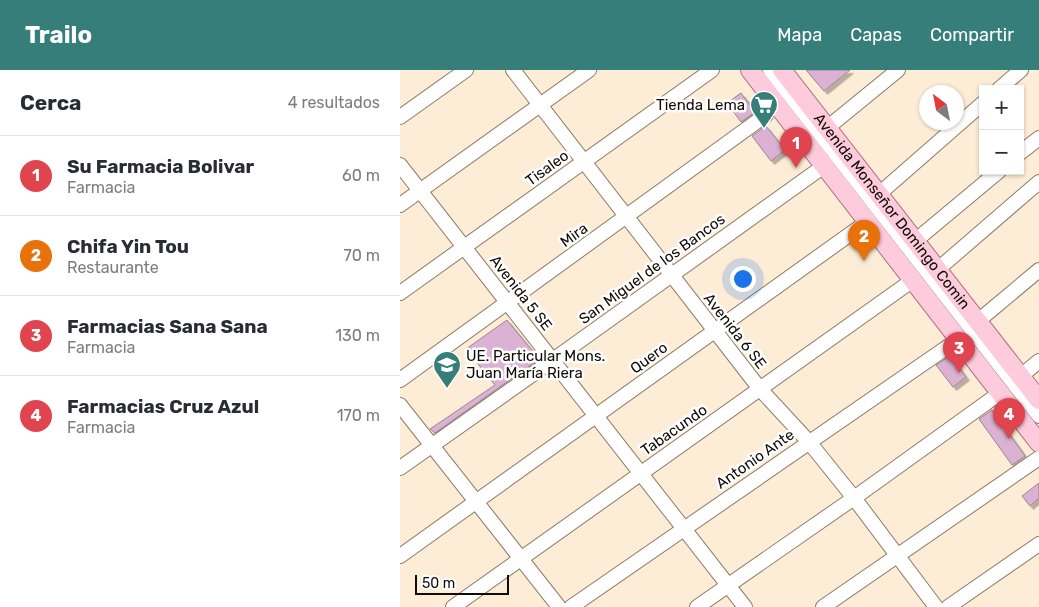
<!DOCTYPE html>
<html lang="es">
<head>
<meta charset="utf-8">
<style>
  body { margin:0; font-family:Rubik,sans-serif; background:#f7f7f7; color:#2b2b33 }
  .controls { position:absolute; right:15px; top:15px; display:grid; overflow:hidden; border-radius:0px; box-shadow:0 1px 4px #0004 }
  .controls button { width:45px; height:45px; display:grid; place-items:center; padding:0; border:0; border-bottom:1px solid #e1e1e2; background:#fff; color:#2b2b33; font:25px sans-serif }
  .compass { position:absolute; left:519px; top:15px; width:45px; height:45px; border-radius:50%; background:#fff; box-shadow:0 1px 4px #0004; rotate:328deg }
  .scale { position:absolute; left:15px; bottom:12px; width:94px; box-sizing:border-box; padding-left:5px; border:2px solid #100b04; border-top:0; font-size:14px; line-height:18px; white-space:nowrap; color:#100b04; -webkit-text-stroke:4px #fff; paint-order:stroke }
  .you { position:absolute; left:342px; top:208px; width:18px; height:18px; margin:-12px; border:4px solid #fff; border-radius:50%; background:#1a73e8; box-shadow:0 0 0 8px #1a73e833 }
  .badge { display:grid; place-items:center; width:32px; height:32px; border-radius:50%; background:#367e79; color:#fff; font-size:16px; font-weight:700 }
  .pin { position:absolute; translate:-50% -41px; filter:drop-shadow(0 1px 2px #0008) }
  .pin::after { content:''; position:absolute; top:26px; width:18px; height:15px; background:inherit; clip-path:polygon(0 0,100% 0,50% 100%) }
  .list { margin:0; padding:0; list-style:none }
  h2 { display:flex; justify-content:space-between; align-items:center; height:65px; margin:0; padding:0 20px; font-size:21px }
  h2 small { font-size:16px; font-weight:400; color:#7c7c81 }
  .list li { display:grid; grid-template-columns:32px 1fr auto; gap:15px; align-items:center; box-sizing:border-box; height:80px; padding:0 20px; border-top:1px solid #e1e1e2 }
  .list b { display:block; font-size:19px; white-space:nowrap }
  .list p { margin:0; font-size:16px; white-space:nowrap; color:#7c7c81 }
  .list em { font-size:16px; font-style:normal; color:#7c7c81 }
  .map { position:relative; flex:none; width:639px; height:537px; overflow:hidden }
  header { display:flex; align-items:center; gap:30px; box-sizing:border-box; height:70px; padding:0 25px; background:#367e79; color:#fff }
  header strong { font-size:24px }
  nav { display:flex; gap:28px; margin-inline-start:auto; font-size:18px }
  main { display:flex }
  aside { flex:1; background:#fff }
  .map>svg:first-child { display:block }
</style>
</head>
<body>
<header>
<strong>Trailo</strong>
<nav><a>Mapa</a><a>Capas</a><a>Compartir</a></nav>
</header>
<main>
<aside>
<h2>Cerca<small>4 resultados</small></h2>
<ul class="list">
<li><span class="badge" style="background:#e0444e">1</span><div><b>Su Farmacia Bolivar</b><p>Farmacia</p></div><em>60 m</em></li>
<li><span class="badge" style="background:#e8710a">2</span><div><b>Chifa Yin Tou</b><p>Restaurante</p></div><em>70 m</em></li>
<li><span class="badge" style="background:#e0444e">3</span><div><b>Farmacias Sana Sana</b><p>Farmacia</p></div><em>130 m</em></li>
<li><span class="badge" style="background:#e0444e">4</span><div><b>Farmacias Cruz Azul</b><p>Farmacia</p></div><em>170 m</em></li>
</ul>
</aside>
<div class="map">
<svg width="639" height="537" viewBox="0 0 639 537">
  <defs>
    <filter id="shadow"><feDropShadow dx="3.5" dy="3.5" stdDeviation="0" flood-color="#0004"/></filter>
  </defs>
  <rect width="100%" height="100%" fill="#fdecd6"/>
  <g fill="#dbb2d4" stroke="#998595" filter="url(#shadow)">
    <polygon points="406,0 450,0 424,21"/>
    <polygon points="341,23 355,42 341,52 327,33"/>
    <polygon points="366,56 385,80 371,91 352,66"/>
    <polygon points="107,250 139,289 35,363 30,359 95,315 66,279"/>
    <polygon points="550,286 566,307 553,317 536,295"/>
    <polygon points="592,340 625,386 612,395 579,349"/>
    <polygon points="639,413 639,428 630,436 622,426"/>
  </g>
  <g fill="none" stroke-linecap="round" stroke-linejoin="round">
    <defs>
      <g id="minor">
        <polyline points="113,0 360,319 409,372 454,428 536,537"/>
        <polyline points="370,0 639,346"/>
        <polyline points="599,19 621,0"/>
        <polyline points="0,47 66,0"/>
        <polyline points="427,58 498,0"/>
        <polyline points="620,83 639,68"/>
        <polyline points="0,95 345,537"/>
        <polyline points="479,124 583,33"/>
        <polyline points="0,135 189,0"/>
        <polyline points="515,171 599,101"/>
        <polyline points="537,200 639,112"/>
        <polyline points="0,223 312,0"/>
        <polyline points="578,251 639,200"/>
        <polyline points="621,306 639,291"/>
        <polyline points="0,310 366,45"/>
        <polyline points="0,335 159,537"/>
        <polyline points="0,398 153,290 424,96"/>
        <polyline points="0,486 467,152"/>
        <polyline points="53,537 513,210"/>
        <polyline points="171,537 559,269"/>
        <polyline points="297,537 454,428 600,323"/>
        <polyline points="423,537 639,388"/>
        <polyline points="548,537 639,474"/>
      </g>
      <g id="major">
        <polyline points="350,0 639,373"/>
        <path id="s1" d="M382 0 639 330"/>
      </g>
    </defs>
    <use href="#minor" stroke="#8b7c68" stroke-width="16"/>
    <use href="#major" stroke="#ab7181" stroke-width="20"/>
    <use href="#minor" stroke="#fff" stroke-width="14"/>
    <use href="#major" stroke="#fecbdc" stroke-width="18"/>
  </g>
  <defs>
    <symbol id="supermarket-pin" viewBox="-11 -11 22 30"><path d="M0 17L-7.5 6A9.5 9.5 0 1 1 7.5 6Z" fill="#367e79" stroke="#fff"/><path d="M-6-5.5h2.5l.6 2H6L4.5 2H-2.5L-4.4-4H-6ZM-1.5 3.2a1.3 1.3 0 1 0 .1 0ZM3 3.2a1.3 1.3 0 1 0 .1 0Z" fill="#fff"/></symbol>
    <symbol id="school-pin" viewBox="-11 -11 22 30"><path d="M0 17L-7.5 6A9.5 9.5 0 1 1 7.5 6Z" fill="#367e79" stroke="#fff"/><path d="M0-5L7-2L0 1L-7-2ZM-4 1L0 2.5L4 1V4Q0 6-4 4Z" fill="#fff"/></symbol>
  </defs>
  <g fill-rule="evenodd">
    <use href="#supermarket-pin" x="348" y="19" width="32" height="43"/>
    <use href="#school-pin" x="31" y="279" width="32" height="43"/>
  </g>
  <g text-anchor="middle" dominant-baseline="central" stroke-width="5" stroke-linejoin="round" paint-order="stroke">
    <g font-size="15" fill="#100b04" stroke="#fff" text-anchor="end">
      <text x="345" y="35">Tienda Lema</text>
      <text x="66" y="286" text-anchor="start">UE. Particular Mons.<tspan x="66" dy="17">Juan María Riera</tspan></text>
    </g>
    <g font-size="15" fill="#100b04" stroke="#fff">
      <text transform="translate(147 98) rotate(-36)">Tisaleo</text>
      <text stroke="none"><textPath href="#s1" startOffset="179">Avenida Monseñor Domingo Comin</textPath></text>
      <text transform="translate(174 165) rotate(-36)">Mira</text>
      <text transform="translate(252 199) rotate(-36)">San Miguel de los Bancos</text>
      <text transform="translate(121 223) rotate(52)">Avenida 5 SE</text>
      <text transform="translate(335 261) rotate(52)">Avenida 6 SE</text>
      <text transform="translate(249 288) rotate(-36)">Quero</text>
      <text transform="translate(274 360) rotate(-35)">Tabacundo</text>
      <text transform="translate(355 389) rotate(-35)">Antonio Ante</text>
    </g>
  </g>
</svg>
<div class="controls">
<button>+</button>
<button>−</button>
</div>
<svg class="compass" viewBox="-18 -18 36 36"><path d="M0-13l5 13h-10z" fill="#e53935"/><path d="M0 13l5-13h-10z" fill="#7c7c81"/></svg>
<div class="scale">50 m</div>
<div class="you"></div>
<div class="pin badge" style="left:396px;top:98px;background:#e0444e">1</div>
<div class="pin badge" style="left:464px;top:191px;background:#e8710a">2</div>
<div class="pin badge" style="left:559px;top:303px;background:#e0444e">3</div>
<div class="pin badge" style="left:609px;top:369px;background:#e0444e">4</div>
</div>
</main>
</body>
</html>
